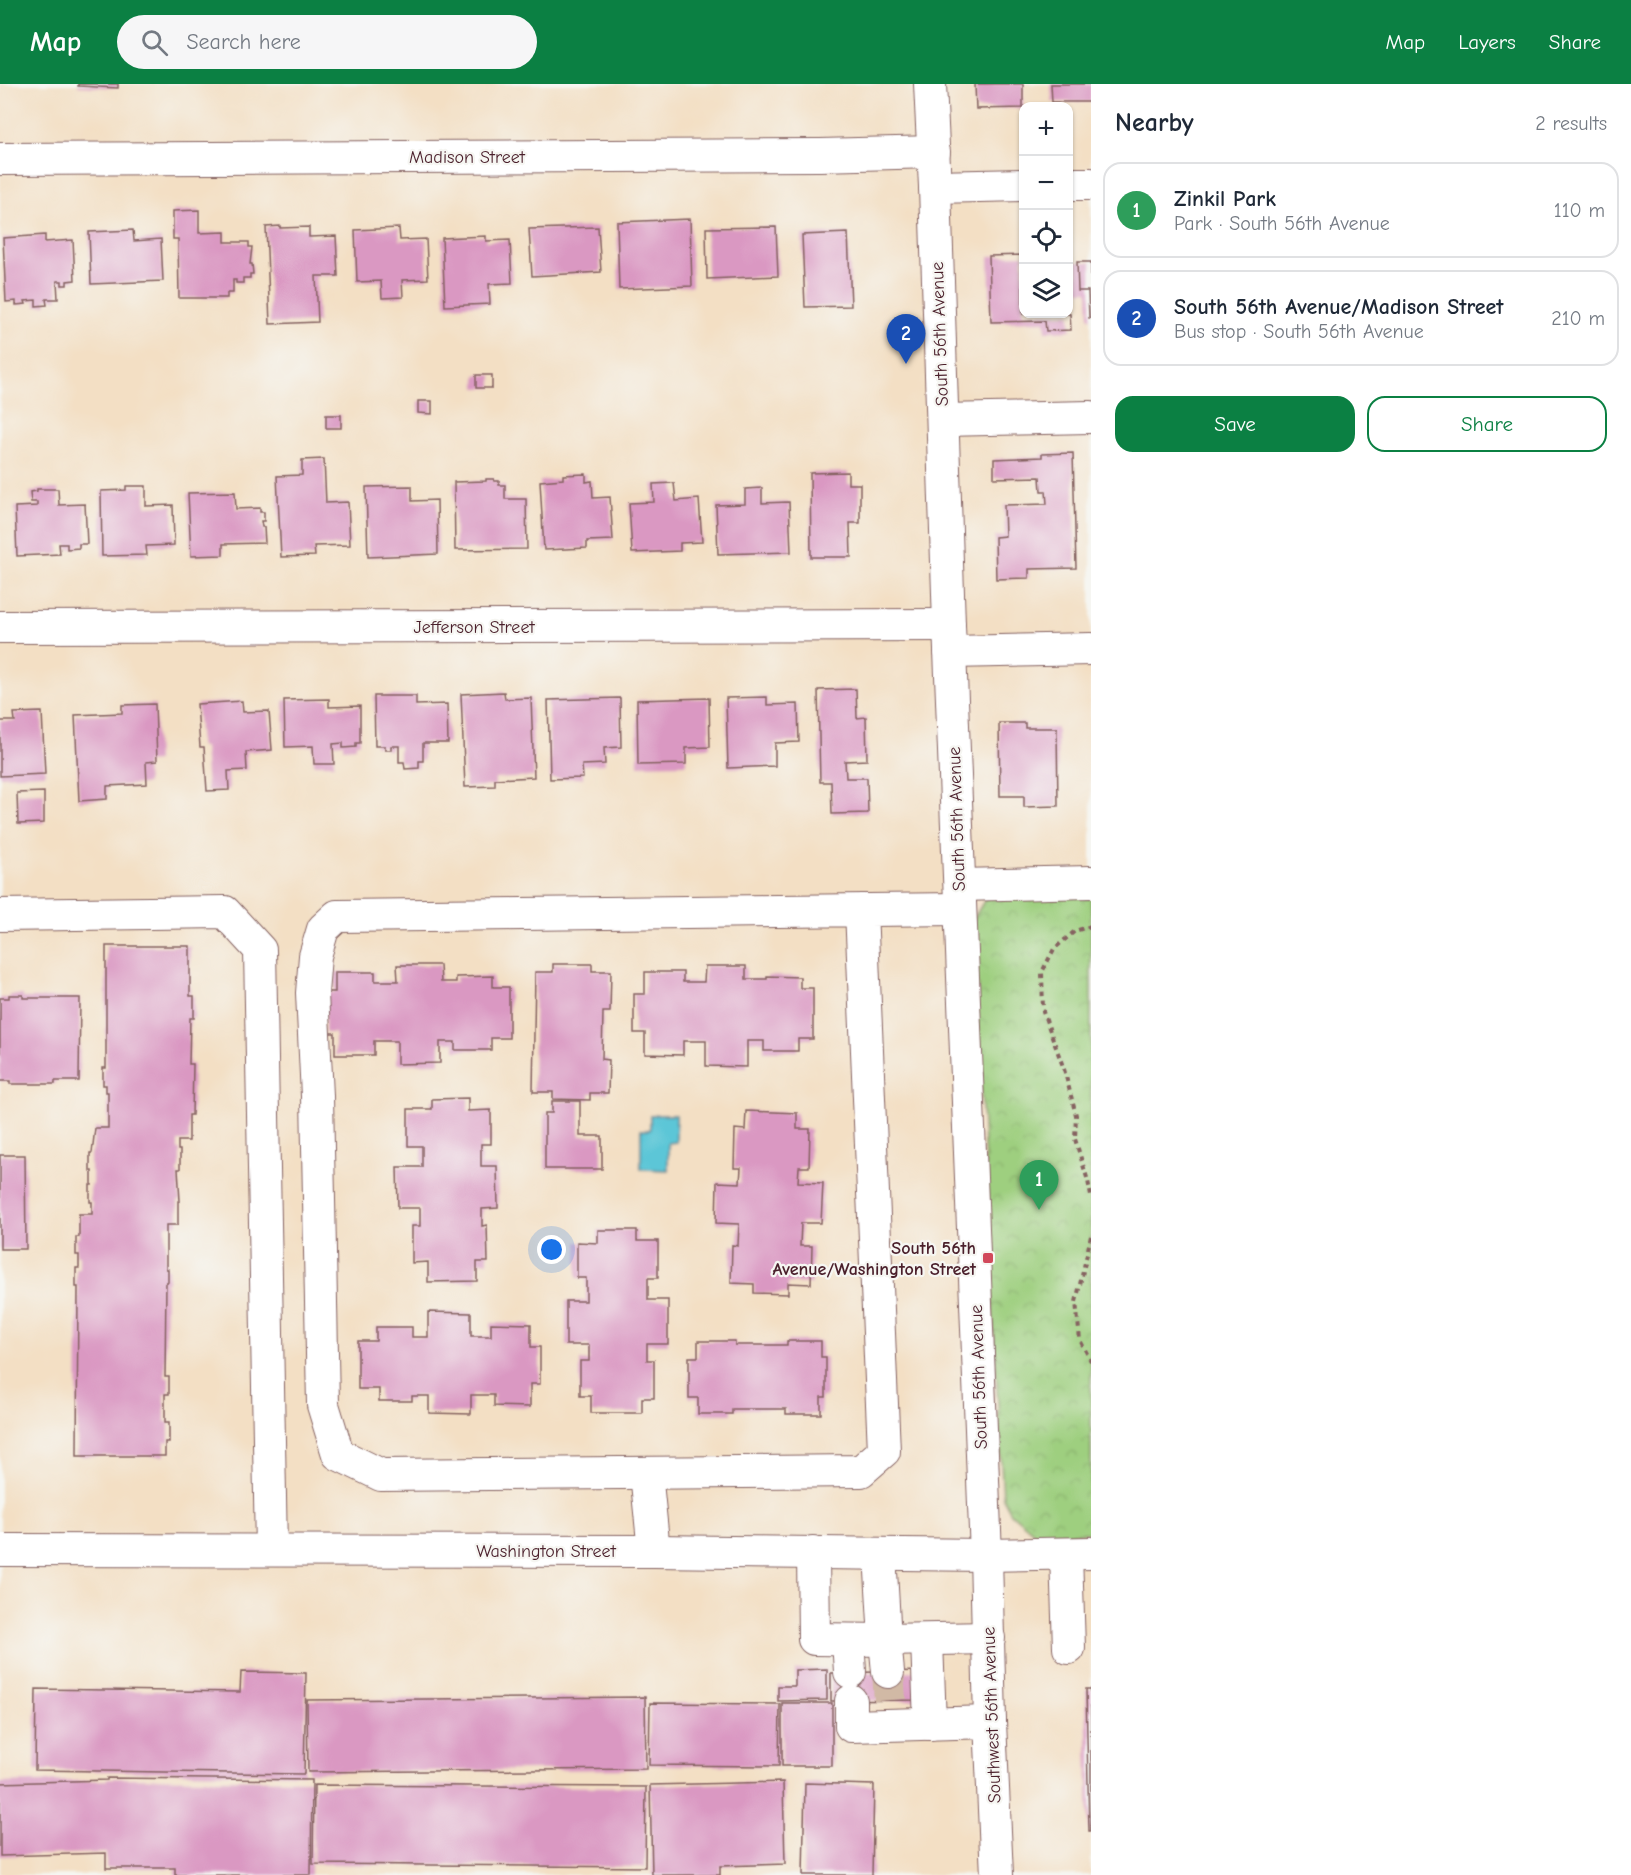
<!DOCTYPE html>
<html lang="en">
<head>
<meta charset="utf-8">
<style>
  body { margin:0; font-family:"Comic Neue",sans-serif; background:#f6f6f7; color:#1f2937 }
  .controls { position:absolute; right:18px; top:18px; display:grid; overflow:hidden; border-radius:12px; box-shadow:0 2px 4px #0004 }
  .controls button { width:54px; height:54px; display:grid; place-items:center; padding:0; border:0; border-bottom:2px solid #e0e1e3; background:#fff; color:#1f2937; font:30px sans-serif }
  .you { position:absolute; left:552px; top:1166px; width:21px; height:21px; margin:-15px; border:4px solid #fff; border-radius:50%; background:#1a73e8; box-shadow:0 0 0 9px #1a73e833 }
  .badge { display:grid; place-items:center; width:39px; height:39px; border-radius:50%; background:#0b8043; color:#fff; font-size:20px; font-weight:700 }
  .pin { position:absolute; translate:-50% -50px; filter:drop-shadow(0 2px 3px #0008) }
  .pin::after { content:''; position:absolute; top:32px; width:21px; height:18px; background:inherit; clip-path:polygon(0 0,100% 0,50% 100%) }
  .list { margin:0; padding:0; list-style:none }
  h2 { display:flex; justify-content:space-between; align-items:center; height:78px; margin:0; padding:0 24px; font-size:26px }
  h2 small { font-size:20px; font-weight:400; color:#747a83 }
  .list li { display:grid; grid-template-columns:39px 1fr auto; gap:18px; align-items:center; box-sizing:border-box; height:96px; margin:0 12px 12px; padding:0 12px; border:2px solid #e0e1e3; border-radius:18px }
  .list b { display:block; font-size:22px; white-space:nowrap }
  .list p { margin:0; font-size:20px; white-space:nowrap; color:#747a83 }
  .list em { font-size:20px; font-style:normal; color:#747a83 }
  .actions { display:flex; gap:12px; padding:18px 24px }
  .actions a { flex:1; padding:14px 0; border:2px solid #0b8043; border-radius:18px; text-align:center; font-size:21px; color:#0b8043 }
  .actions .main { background:#0b8043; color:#fff }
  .icon { flex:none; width:33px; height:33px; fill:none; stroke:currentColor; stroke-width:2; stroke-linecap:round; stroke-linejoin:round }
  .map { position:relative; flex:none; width:1091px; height:1791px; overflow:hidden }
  header { display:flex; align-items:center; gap:36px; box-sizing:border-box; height:84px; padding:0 30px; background:#0b8043; color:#fff }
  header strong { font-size:28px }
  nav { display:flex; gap:33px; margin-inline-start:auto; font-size:21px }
  .search { width:420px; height:54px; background:#f6f6f7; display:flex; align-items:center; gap:15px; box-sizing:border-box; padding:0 21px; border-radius:33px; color:#747a83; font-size:22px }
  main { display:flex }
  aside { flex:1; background:#fff }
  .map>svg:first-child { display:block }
</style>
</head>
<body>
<header>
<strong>Map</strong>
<div class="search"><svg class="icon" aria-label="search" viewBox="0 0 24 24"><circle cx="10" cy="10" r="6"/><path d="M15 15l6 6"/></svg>Search here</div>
<nav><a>Map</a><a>Layers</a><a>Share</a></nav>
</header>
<main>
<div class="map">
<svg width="1091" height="1791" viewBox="0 0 1091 1791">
  <defs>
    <pattern id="park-crowns" width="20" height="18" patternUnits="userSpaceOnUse" patternTransform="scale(1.5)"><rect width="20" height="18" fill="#9ecf7f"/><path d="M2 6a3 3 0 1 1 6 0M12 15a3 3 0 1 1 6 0" fill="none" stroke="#8ab16e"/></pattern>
  </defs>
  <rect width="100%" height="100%" fill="#f6f6f2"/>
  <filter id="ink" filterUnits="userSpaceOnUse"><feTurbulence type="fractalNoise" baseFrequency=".0167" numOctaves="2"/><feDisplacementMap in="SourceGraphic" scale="12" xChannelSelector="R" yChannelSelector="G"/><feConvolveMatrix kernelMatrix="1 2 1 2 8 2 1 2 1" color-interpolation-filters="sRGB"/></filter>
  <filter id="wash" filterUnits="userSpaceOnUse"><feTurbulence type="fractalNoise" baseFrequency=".008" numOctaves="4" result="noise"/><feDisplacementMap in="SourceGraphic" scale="24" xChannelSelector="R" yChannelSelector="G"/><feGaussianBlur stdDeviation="1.35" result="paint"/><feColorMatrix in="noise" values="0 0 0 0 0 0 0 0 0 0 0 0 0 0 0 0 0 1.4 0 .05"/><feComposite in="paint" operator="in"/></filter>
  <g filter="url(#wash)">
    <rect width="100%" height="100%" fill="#f3dfc4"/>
    <polygon fill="url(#park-crowns)" stroke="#747755" stroke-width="1.5" points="1091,809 1091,1449 1036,1450 1011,1429 1003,1414 972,837 987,812"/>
    <polygon fill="#5cc6d7" stroke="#537281" stroke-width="1.5" points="650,1031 676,1031 676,1058 668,1059 668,1086 641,1085 641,1046 650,1046"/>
    <g id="blocks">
      <g fill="#da98c2">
        <polygon points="78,0 118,0 118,4 78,2"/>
        <polygon points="975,0 1023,0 1023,24 976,25"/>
        <polygon points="1051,0 1091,0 1091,18 1052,18"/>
        <polygon points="199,126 199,149 225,148 225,158 249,158 249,163 252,163 250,180 252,180 253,190 250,190 250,194 243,194 243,199 236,199 236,196 233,196 233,209 227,209 227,214 179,214 178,155 173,155 173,127"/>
        <polygon points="690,135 692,202 619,205 617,138"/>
        <polygon points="280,142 280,144 309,143 309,153 336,152 338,192 316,192 318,238 270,240 266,143"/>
        <polygon points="598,143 601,188 532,192 529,145"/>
        <polygon points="776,143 778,192 707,195 706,144"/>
        <polygon points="399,144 400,156 426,155 428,195 402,196 403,213 382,214 381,197 357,198 355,146"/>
        <polygon points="133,146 134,157 161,155 163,197 91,200 89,148"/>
        <polygon points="848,149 851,222 805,223 802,151"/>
        <polygon points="45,151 45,158 73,156 75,196 67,197 67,201 62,201 62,197 57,197 58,215 46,215 47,221 36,222 36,216 25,217 26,220 16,221 16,217 6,218 3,154"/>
        <polygon points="486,152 486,157 510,156 512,199 489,200 490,220 445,222 442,154"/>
        <polygon points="1023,171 1023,230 1070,230 1071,246 1046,247 1045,237 991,238 989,172"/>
        <polygon points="1077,178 1091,178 1091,234 1089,234 1088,207 1078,207"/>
        <rect x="476" y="291" width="16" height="13"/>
        <polygon points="418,317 432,317 432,330 418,329"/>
        <rect x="326" y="331" width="15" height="13"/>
        <polygon points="1073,369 1076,484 1029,485 1029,494 996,495 995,453 1005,452 1004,421 1047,420 1046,407 1041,407 1040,393 994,394 994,375 1042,373 1042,370"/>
        <polygon points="324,375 326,419 348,418 350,461 314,462 315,472 281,473 277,392 302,391 302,376"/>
        <polygon points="848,388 848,400 860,400 860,439 850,439 851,473 811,473 810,389"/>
        <polygon points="586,390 586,398 592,397 593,414 610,413 613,456 587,457 587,464 544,466 540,397 563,395 563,391"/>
        <polygon points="486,395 494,395 494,397 499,397 499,401 505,401 505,415 526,415 527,465 455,466 454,398 486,397"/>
        <polygon points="674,399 676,417 699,415 702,458 680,459 680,467 632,469 629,419 654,418 653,400"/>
        <polygon points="126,402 146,402 146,422 173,421 174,461 146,462 147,471 102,472 101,407 126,406"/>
        <polygon points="412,402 412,417 437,416 438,470 368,473 366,403"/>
        <polygon points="762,404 762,419 789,418 791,468 718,470 716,421 745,420 745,405"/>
        <polygon points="37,405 58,405 59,421 85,420 87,460 79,460 79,464 67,465 67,460 59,460 60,470 17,472 15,423 37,422 37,418 31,418 30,408 37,407"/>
        <polygon points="235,408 236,425 260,424 260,428 264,428 264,437 261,437 262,443 264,443 265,459 223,460 223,471 191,472 188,409"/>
        <polygon points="856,605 857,634 866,633 867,676 845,677 846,694 867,694 868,729 832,730 831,698 820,698 818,606"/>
        <polygon points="504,608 505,615 531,614 534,693 495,695 495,702 465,703 461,610"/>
        <polygon points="374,612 416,612 416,621 447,620 448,659 423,659 423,677 419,677 419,684 405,685 404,678 399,678 399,662 391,662 391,666 385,666 385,662 375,662"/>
        <polygon points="767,613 767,621 798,620 799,658 775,659 775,682 728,684 726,614"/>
        <polygon points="620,614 621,663 604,664 605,680 582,681 583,694 550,695 548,616"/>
        <polygon points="709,614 710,663 686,664 686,680 638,681 637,616"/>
        <polygon points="329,615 329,623 360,622 360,659 356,659 356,663 343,664 343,659 333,660 334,680 314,680 313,662 285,663 284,616"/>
        <polygon points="242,617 243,628 269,627 272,666 246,668 247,686 228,687 229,706 207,707 204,663 200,663 197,620"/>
        <polygon points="155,620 157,677 146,678 147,700 107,702 107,715 79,717 75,631 122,629 122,621"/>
        <polygon points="42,628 45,690 0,692 0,637 15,637 14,629"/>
        <polygon points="999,639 1025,639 1025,644 1057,644 1058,722 1024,723 1024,712 1000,712"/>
        <polygon points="44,708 44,739 18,740 17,709"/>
        <polygon points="106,862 190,862 190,912 194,912 194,934 190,934 189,980 193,980 192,1031 189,1031 189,1057 178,1057 178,1066 180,1066 180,1085 178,1085 180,1117 178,1117 178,1141 166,1141 166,1185 168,1185 168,1198 166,1198 165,1293 169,1293 169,1310 165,1310 165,1338 169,1338 169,1358 165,1358 165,1372 77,1372 78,1203 76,1203 76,1184 79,1184 79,1171 76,1171 76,1153 79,1153 79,1130 92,1130 92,1118 90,1118 90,1101 92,1101 92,1087 90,1087 90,1069 92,1069 95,1044 108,1044 108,1008 106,1008 106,1001 103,1001 103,984 106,984"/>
        <polygon points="553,880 592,880 592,887 611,887 610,928 603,928 602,975 609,976 608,1009 590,1009 590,1016 553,1015 553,1008 533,1008 535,888 553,888"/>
        <polygon points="397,881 440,881 441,898 456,898 456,893 493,892 493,903 509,903 509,954 491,954 491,966 455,966 455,958 440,958 440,979 397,980 397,957 374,957 374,971 335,971 335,949 325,949 325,908 335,908 335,888 375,888 375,897 398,897"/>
        <polygon points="705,882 746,882 746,895 767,895 767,892 800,893 800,904 813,904 813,955 798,955 798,967 764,967 764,957 747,957 747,983 706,982 706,957 683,957 683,971 645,970 645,949 634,949 634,910 645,910 645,888 683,888 683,898 704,898"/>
        <polygon points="9,911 23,911 23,914 80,914 79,997 55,997 55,1000 10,1000 10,997 0,997 0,914 9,914"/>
        <polygon points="468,1014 468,1027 491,1026 491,1060 481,1060 481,1082 497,1082 498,1124 482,1125 482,1142 487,1141 488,1178 477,1178 477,1197 428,1198 428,1178 412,1179 412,1142 420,1142 420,1124 398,1124 397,1083 422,1083 422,1062 408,1062 408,1025 432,1025 432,1015"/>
        <polygon points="552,1017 580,1017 580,1052 602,1052 602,1085 545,1085 545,1029 552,1029"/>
        <polygon points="746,1027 797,1029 797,1045 810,1045 809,1083 799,1083 798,1098 823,1099 821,1139 801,1139 800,1162 812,1162 811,1200 788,1199 788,1210 754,1209 754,1200 731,1199 732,1161 738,1162 739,1140 716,1139 717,1098 740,1099 741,1084 734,1084 735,1045 745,1046"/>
        <polygon points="0,1071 25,1071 26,1165 0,1165"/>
        <polygon points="598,1146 637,1146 637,1157 658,1157 658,1194 648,1194 648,1216 668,1216 668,1260 647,1260 647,1276 654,1276 654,1314 642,1314 642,1329 591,1329 591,1312 580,1312 580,1277 589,1277 589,1261 566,1261 566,1217 586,1217 586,1194 577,1194 577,1158 598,1159"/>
        <polygon points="428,1228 471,1229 471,1252 491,1252 491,1239 531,1240 531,1263 540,1263 540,1300 530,1300 530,1323 494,1322 494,1311 471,1311 471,1330 429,1329 429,1312 412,1312 412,1317 379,1317 379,1305 358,1305 358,1257 376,1257 376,1243 412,1243 412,1253 428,1253"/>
        <polygon points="698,1257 735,1257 735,1261 787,1261 787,1257 821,1257 821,1273 826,1273 826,1313 821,1313 821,1330 786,1330 786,1325 732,1325 732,1330 698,1330 698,1314 689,1314 689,1273 698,1273"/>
        <polygon points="827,1585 827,1616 778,1617 778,1602 795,1602 795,1586"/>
        <polygon points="923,1587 923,1616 831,1617 831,1589"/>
        <polygon points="241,1588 306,1589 304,1690 35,1686 36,1605 240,1608"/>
        <polygon points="1086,1605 1091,1605 1091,1747 1089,1747"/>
        <polygon points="645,1613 646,1685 308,1688 307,1616"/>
        <polygon points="650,1619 780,1620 779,1682 649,1681"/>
        <rect x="782" y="1619" width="50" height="63"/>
        <polygon points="107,1694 312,1696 311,1791 175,1791 175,1784 106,1784 106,1769 0,1772 0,1699 107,1696"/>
        <polygon points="783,1698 785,1780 720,1782 720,1791 652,1791 650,1701"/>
        <polygon points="805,1699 874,1701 872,1791 803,1791"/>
        <polygon points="314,1701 646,1703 645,1783 313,1780"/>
      </g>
    </g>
  </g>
  <g filter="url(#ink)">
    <use href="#blocks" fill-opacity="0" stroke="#856261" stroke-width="1.5"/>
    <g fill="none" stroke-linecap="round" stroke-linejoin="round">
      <polyline stroke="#d1b9a5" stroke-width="32" stroke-dasharray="32 16" stroke-linecap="butt" points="888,1588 890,1616"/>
      <defs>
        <g id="minor">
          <polyline points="930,0 935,103 949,541 986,1471 990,1638 997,1791"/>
          <polyline points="0,75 820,71 934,68"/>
          <polyline points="1068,100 1091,100"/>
          <polyline points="935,103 1023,101"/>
          <polyline points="943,336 1091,333"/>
          <polyline points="0,543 949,541"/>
          <polyline points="950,568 1091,565"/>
          <polyline points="960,801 1091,798"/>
          <polyline points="861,826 884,1367 861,1387 381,1391 338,1370 323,1321 317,1012 312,909 315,872 323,845 337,832 960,825"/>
          <polyline points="0,831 225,828 260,866 271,1466"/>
          <polyline points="646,1389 654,1467"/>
          <polyline points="0,1466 654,1467 986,1471 1091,1469"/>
          <polyline points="813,1468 814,1555 885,1556 880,1470"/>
          <polyline points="1066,1470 1069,1564"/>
          <polyline points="848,1556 850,1588"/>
          <polyline points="927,1556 930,1640"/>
          <polyline points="888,1588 885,1556 989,1554"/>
          <polyline points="851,1617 851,1642 990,1638"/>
        </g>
      </defs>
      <use href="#minor" stroke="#856261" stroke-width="34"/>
      <g stroke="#856261" stroke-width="4" stroke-dasharray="4.5 4.5" stroke-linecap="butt">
        <polyline points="1091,842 1075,847 1054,865 1042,888 1043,928 1064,985 1076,1031 1075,1055 1088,1097 1091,1112"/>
        <polyline points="1091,1152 1076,1218 1080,1256 1091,1277"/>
      </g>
      <use href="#minor" stroke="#fff" stroke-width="32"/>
    </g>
  </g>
  <rect fill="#d1495b" stroke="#f6f6f2" stroke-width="2" x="982" y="1168" width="12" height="12" rx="3"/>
  <g text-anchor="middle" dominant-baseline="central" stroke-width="4.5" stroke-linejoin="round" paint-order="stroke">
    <g font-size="18" fill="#4a1f2b" stroke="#f6f6f2">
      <text x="467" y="73">Madison Street</text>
      <text transform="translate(940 250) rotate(-92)">South 56th Avenue</text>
      <text x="474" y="543">Jefferson Street</text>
      <text transform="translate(957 735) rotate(-92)">South 56th Avenue</text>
      <text transform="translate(979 1293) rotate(-92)">South 56th Avenue</text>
      <text x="546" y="1467">Washington Street</text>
      <text transform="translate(992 1631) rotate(-92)">Southwest 56th Avenue</text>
    </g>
    <g font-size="18" font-weight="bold" fill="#4a1f2b" stroke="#f6f6f2" text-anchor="end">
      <text x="976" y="1164">South 56th<tspan x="976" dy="21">Avenue/Washington Street</tspan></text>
    </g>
  </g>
</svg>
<div class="controls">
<button>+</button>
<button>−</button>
<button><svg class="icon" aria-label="locate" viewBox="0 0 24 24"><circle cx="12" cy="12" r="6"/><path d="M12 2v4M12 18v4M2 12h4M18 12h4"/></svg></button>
<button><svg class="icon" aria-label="layers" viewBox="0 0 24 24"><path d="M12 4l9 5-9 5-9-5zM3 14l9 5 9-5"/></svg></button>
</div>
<div class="you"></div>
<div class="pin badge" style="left:1039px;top:1126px;background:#2e9e5b">1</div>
<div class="pin badge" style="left:906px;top:280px;background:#1a4fb4">2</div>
</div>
<aside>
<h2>Nearby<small>2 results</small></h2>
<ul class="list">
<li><span class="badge" style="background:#2e9e5b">1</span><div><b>Zinkil Park</b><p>Park · South 56th Avenue</p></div><em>110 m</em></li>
<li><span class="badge" style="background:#1a4fb4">2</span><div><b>South 56th Avenue/Madison Street</b><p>Bus stop · South 56th Avenue</p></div><em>210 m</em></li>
</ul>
<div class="actions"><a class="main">Save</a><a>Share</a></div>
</aside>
</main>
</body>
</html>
